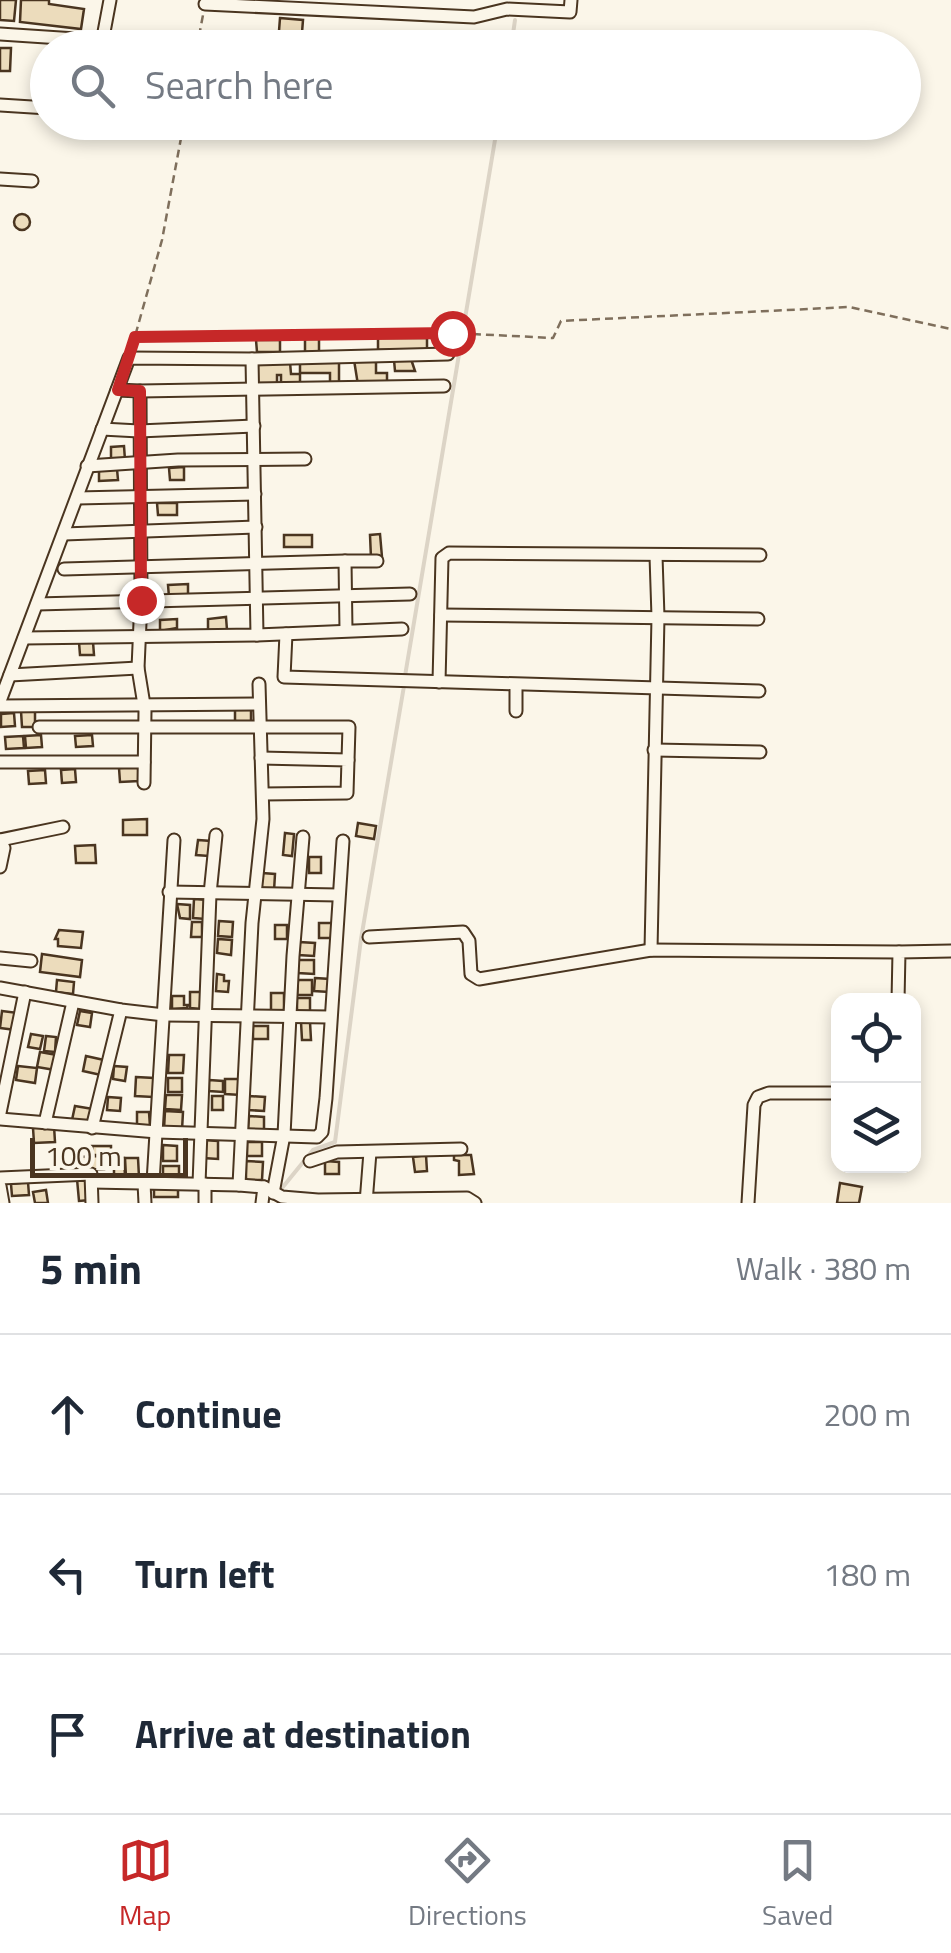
<!DOCTYPE html>
<html lang="en">
<head>
<meta charset="utf-8">
<style>
  body { margin:0; font-family:"Titillium Web",sans-serif; background:#f6f6f7; color:#1f2937 }
  .controls { position:absolute; right:30px; bottom:30px; display:grid; overflow:hidden; border-radius:20px; box-shadow:0 5px 15px #0003 }
  .controls button { width:90px; height:90px; display:grid; place-items:center; padding:0; border:0; border-bottom:2px solid #e0e1e3; background:#fff; color:#1f2937; font:50px sans-serif }
  .scale { position:absolute; left:30px; bottom:25px; width:158px; box-sizing:border-box; padding-left:10px; border:5px solid #4a3520; border-top:0; font-size:28px; line-height:35px; white-space:nowrap; color:#4a3520; -webkit-text-stroke:8px #fbf6e9; paint-order:stroke }
  .stop { position:absolute; width:30px; height:30px; margin:-22px; border:8px solid #c62828; border-radius:50%; background:#fff }
  .stop.end { background:#c62828; border-color:#fff; box-shadow:0 2px 10px #0008 }
  .list { margin:0; padding:0; list-style:none }
  h2 { display:flex; justify-content:space-between; align-items:center; height:130px; margin:0; padding:0 40px; font-size:42px }
  h2 small { font-size:32px; font-weight:400; color:#747a83 }
  .list li { display:grid; grid-template-columns:65px 1fr auto; gap:30px; align-items:center; box-sizing:border-box; height:160px; padding:0 40px; border-top:2px solid #e0e1e3 }
  .list b { display:block; font-size:38px; white-space:nowrap }
  .list em { font-size:32px; font-style:normal; color:#747a83 }
  .icon { flex:none; width:55px; height:55px; fill:none; stroke:currentColor; stroke-width:2; stroke-linecap:round; stroke-linejoin:round }
  .map { position:relative; flex:none; width:951px; height:1203px; overflow:hidden }
  .search { position:absolute; background:#fff; box-shadow:0 5px 15px #0003; left:30px; right:30px; top:30px; height:110px; display:flex; align-items:center; gap:25px; box-sizing:border-box; padding:0 35px; border-radius:55px; color:#747a83; font-size:38px }
  .sheet { height:610px; background:#fff }
  nav { display:flex; justify-content:space-around; align-items:center; box-sizing:border-box; height:140px; border-top:2px solid #e0e1e3; background:#fff; font-size:28px; color:#747a83 }
  nav a { display:grid; justify-items:center; gap:5px }
  nav .on { color:#c62828 }
  .map>svg:first-child { display:block }
</style>
</head>
<body>
<div class="map">
<svg width="951" height="1203" viewBox="0 0 951 1203">
  <rect width="100%" height="100%" fill="#fbf6e9"/>
  <g fill="none" stroke-linecap="round" stroke-linejoin="round">
    <g stroke="#dcd4c6" stroke-width="4">
      <polyline points="511,48 515,20"/>
      <polyline points="405,676 498,122"/>
      <polyline points="278,1193 313,1150 335,1142 361,939 404,686"/>
    </g>
  </g>
  <g fill="#ecdcbc" stroke="#4a3520" stroke-width="2.5">
    <polygon points="0,0 16,0 14,21 0,20"/>
    <polygon points="21,0 49,0 49,4 84,9 81,29 20,22"/>
    <polygon points="280,18 303,20 301,45 278,44"/>
    <polygon points="0,48 11,48 10,71 0,71"/>
    <circle cx="22" cy="222" r="8"/>
    <polygon points="438,337 452,338 452,350 437,349"/>
    <polygon points="378,338 427,338 427,349 378,350"/>
    <rect x="305" y="339" width="14" height="13"/>
    <polygon points="256,340 280,340 280,352 257,352"/>
    <polygon points="411,359 415,371 395,371 394,360"/>
    <polygon points="354,360 376,362 376,373 387,373 387,385 358,385"/>
    <polygon points="269,362 290,362 291,374 300,374 300,388 281,388 281,375 277,375 277,389 256,389 256,365"/>
    <polygon points="300,362 339,362 339,384 330,384 330,373 300,373"/>
    <polygon points="124,446 125,460 111,461 111,447"/>
    <polygon points="184,467 184,480 170,480 169,468"/>
    <polygon points="99,469 117,469 118,480 99,481"/>
    <polygon points="157,503 177,503 177,515 158,515"/>
    <polygon points="380,534 382,557 371,558 370,535"/>
    <rect x="284" y="535" width="28" height="12"/>
    <polygon points="188,584 188,597 169,597 168,585"/>
    <polygon points="226,617 227,630 208,631 208,619"/>
    <polygon points="177,619 177,628 160,631 160,620"/>
    <polygon points="79,642 93,642 94,655 80,655"/>
    <rect x="235" y="709" width="16" height="13"/>
    <polygon points="21,711 35,711 35,727 22,727"/>
    <polygon points="14,713 15,726 1,727 1,714"/>
    <polygon points="41,735 42,747 26,748 25,736"/>
    <polygon points="92,735 93,746 76,747 75,736"/>
    <polygon points="23,736 24,748 6,749 5,737"/>
    <polygon points="139,767 139,781 120,782 119,768"/>
    <polygon points="75,769 76,782 62,783 61,770"/>
    <polygon points="45,770 46,783 29,784 28,771"/>
    <polygon points="147,819 147,835 123,835 123,820"/>
    <polygon points="358,823 376,826 374,839 356,836"/>
    <polygon points="285,833 294,834 292,856 283,855"/>
    <polygon points="198,840 211,841 209,856 196,855"/>
    <polygon points="95,845 96,863 76,863 75,846"/>
    <rect x="309" y="857" width="12" height="16"/>
    <polygon points="262,873 275,874 274,891 260,890"/>
    <polygon points="194,899 208,900 206,919 193,918"/>
    <polygon points="177,904 190,905 190,919 180,918"/>
    <polygon points="219,921 233,922 232,937 218,936"/>
    <polygon points="192,922 202,922 202,937 191,937"/>
    <rect x="319" y="923" width="14" height="15"/>
    <rect x="275" y="925" width="12" height="14"/>
    <polygon points="59,930 83,932 81,948 58,946 58,939 55,939"/>
    <polygon points="218,939 232,940 231,955 217,953"/>
    <polygon points="299,942 315,943 314,956 298,955"/>
    <polygon points="42,954 82,960 80,977 40,972"/>
    <polygon points="298,960 314,960 314,974 298,973"/>
    <polygon points="217,974 224,975 224,981 229,981 228,992 216,991"/>
    <polygon points="315,978 330,979 329,992 314,991"/>
    <polygon points="57,980 74,982 73,994 56,992"/>
    <polygon points="298,980 312,980 312,995 297,995"/>
    <polygon points="190,992 201,992 201,1009 190,1008"/>
    <rect x="271" y="993" width="13" height="18"/>
    <polygon points="172,996 184,996 184,1005 188,1005 187,1008 172,1009"/>
    <rect x="297" y="998" width="13" height="13"/>
    <polygon points="2,1011 18,1013 16,1030 0,1028"/>
    <polygon points="80,1011 92,1013 90,1027 77,1025"/>
    <polygon points="301,1022 310,1022 311,1040 302,1040"/>
    <rect x="253" y="1026" width="15" height="13"/>
    <polygon points="31,1034 43,1036 40,1049 28,1047"/>
    <polygon points="46,1036 56,1037 55,1052 44,1051"/>
    <polygon points="40,1052 57,1055 55,1070 37,1067"/>
    <polygon points="169,1055 184,1055 183,1073 168,1073"/>
    <polygon points="86,1056 104,1060 101,1075 83,1071"/>
    <polygon points="18,1066 37,1068 35,1083 16,1080"/>
    <polygon points="114,1066 127,1067 125,1081 113,1079"/>
    <polygon points="136,1077 154,1078 153,1097 135,1096"/>
    <rect x="168" y="1078" width="14" height="14"/>
    <polygon points="225,1079 241,1079 241,1095 225,1094"/>
    <polygon points="209,1080 223,1081 223,1092 209,1091"/>
    <polygon points="166,1095 182,1095 181,1110 165,1109"/>
    <rect x="212" y="1096" width="11" height="14"/>
    <polygon points="249,1096 265,1097 264,1111 248,1110"/>
    <polygon points="108,1097 121,1098 120,1111 107,1110"/>
    <polygon points="75,1106 93,1109 90,1123 72,1120"/>
    <polygon points="165,1111 183,1112 182,1130 164,1129"/>
    <polygon points="137,1112 149,1112 150,1127 137,1127"/>
    <polygon points="249,1116 264,1117 264,1130 248,1129"/>
    <polygon points="54,1126 55,1142 34,1143 33,1128"/>
    <polygon points="204,1140 218,1141 218,1159 203,1158"/>
    <rect x="247" y="1142" width="15" height="14"/>
    <polygon points="163,1145 177,1146 177,1161 163,1161"/>
    <polygon points="92,1146 111,1146 111,1155 93,1155"/>
    <polygon points="426,1155 427,1171 415,1172 413,1157"/>
    <polygon points="454,1155 471,1155 474,1174 459,1175 459,1161 454,1160"/>
    <polygon points="103,1156 104,1169 75,1170 75,1157"/>
    <polygon points="114,1158 124,1158 125,1176 114,1176"/>
    <polygon points="125,1158 138,1158 139,1177 126,1177"/>
    <polygon points="246,1161 263,1162 262,1180 246,1180"/>
    <polygon points="325,1161 339,1162 339,1174 325,1174"/>
    <polygon points="163,1166 179,1166 179,1178 163,1179"/>
    <polygon points="88,1178 90,1200 79,1201 77,1179"/>
    <polygon points="28,1182 29,1195 12,1196 11,1184"/>
    <polygon points="840,1183 862,1187 859,1203 837,1203"/>
    <rect x="154" y="1188" width="24" height="9"/>
    <polygon points="46,1190 48,1203 35,1203 33,1192"/>
  </g>
  <g fill="none" stroke-linecap="round" stroke-linejoin="round">
    <defs>
      <g id="minor">
        <polyline points="205,4 474,17 507,9 570,12 571,0"/>
        <polyline points="0,34 197,47"/>
        <polyline points="101,48 110,0"/>
        <polyline points="0,105 48,108"/>
        <polyline points="0,179 32,181"/>
        <polyline points="117,390 140,391 141,600 138,668 145,711 144,783"/>
        <polyline points="140,391 444,386"/>
        <polyline points="102,429 139,431 254,426"/>
        <polyline points="87,466 178,460 305,459"/>
        <polyline points="77,498 255,494"/>
        <polyline points="64,534 256,527"/>
        <polyline points="345,561 377,561"/>
        <polyline points="64,569 345,561 346,630"/>
        <polyline points="37,604 410,594"/>
        <polyline points="441,615 758,619"/>
        <polyline points="286,634 284,677 759,691"/>
        <polyline points="257,635 402,629"/>
        <polyline points="24,638 257,635 252,359"/>
        <polyline points="10,675 138,668"/>
        <polyline points="439,682 442,558 449,553 760,555"/>
        <polyline points="0,701 129,358 252,359 448,354"/>
        <polyline points="0,706 258,704"/>
        <polyline points="516,711 516,685"/>
        <polyline points="39,727 349,727 348,760"/>
        <polyline points="654,750 760,752"/>
        <polyline points="261,758 348,760 347,793 263,794"/>
        <polyline points="0,762 144,762"/>
        <polyline points="0,840 63,827"/>
        <polyline points="0,867 4,848 0,840"/>
        <polyline points="169,892 338,895"/>
        <polyline points="369,937 463,932 469,941 471,974 479,979 651,950 899,952"/>
        <polyline points="651,950 658,617 656,556"/>
        <polyline points="0,958 31,961"/>
        <polyline points="0,988 121,1010 164,1015 330,1017"/>
        <polyline points="898,1001 899,952 951,951"/>
        <polyline points="0,1113 25,992"/>
        <polyline points="0,1119 157,1132 317,1137 322,1132 326,1098 343,841"/>
        <polyline points="45,1123 73,1002"/>
        <polyline points="92,1128 121,1010"/>
        <polyline points="310,1161 337,1152 461,1149"/>
        <polyline points="0,1178 91,1174 92,1203"/>
        <polyline points="92,1182 239,1185 264,1187 282,1197 318,1200 467,1198 475,1203"/>
        <polyline points="153,1182 174,840"/>
        <polyline points="144,1183 145,1203"/>
        <polyline points="199,1184 210,894 216,835"/>
        <polyline points="239,1185 252,923 263,819 259,684"/>
        <polyline points="0,1186 3,1203"/>
        <polyline points="273,1193 284,1135 293,956 303,837"/>
        <polyline points="205,1203 205,1184"/>
        <polyline points="262,1203 264,1187"/>
        <polyline points="366,1203 370,1152"/>
        <polyline points="748,1203 754,1105 758,1097 769,1093 838,1093"/>
      </g>
    </defs>
    <use href="#minor" stroke="#4a3520" stroke-width="15"/>
    <g stroke="#7f6f5c" stroke-width="2.5" stroke-dasharray="8 5" stroke-linecap="butt">
      <polyline points="199,36 203,15"/>
      <polyline points="135,337 452,333 553,338 561,321 849,307 951,329"/>
      <polyline points="132,347 162,240 184,122"/>
    </g>
    <use href="#minor" stroke="#fbf6e9" stroke-width="11"/>
  </g>
  <g fill="none" stroke-linecap="round" stroke-linejoin="round">
    <polyline stroke="#c62828" stroke-width="12" points="141,600 140,391 118,390 135,337 452,333"/>
  </g>
</svg>
<div class="controls">
<button><svg class="icon" aria-label="locate" viewBox="0 0 24 24"><circle cx="12" cy="12" r="6"/><path d="M12 2v4M12 18v4M2 12h4M18 12h4"/></svg></button>
<button><svg class="icon" aria-label="layers" viewBox="0 0 24 24"><path d="M12 4l9 5-9 5-9-5zM3 14l9 5 9-5"/></svg></button>
</div>
<div class="scale">100 m</div>
<div class="stop" style="left:452px;top:333px"></div>
<div class="stop end" style="left:141px;top:600px"></div>
<div class="search"><svg class="icon" aria-label="search" viewBox="0 0 24 24"><circle cx="10" cy="10" r="6"/><path d="M15 15l6 6"/></svg>Search here</div>
</div>
<section class="sheet">
<h2>5 min<small>Walk · 380 m</small></h2>
<ul class="list">
<li><svg class="icon" aria-label="ahead" viewBox="0 0 24 24"><path d="M12 20V5M6 11l6-6 6 6"/></svg><div><b>Continue</b></div><em>200 m</em></li>
<li><svg class="icon" aria-label="left" viewBox="0 0 24 24"><path d="M17 20v-9H6M10 6l-5 5 5 5"/></svg><div><b>Turn left</b></div><em>180 m</em></li>
<li><svg class="icon" aria-label="arrive" viewBox="0 0 24 24"><path d="M6 21V4h12l-3 4 3 4H6"/></svg><div><b>Arrive at destination</b></div></li>
</ul>
</section>
<nav>
<a class="on"><svg class="icon" aria-label="map" viewBox="0 0 24 24"><path d="M3 6l6-2 6 2 6-2v14l-6 2-6-2-6 2zM9 4v14M15 6v14"/></svg>Map</a>
<a><svg class="icon" aria-label="directions" viewBox="0 0 24 24"><path d="M12 3l9 9-9 9-9-9zM9 14v-3h6M13 9l2 2-2 2"/></svg>Directions</a>
<a><svg class="icon" aria-label="saved" viewBox="0 0 24 24"><path d="M7 4h10v16l-5-4-5 4z"/></svg>Saved</a>
</nav>
</body>
</html>
